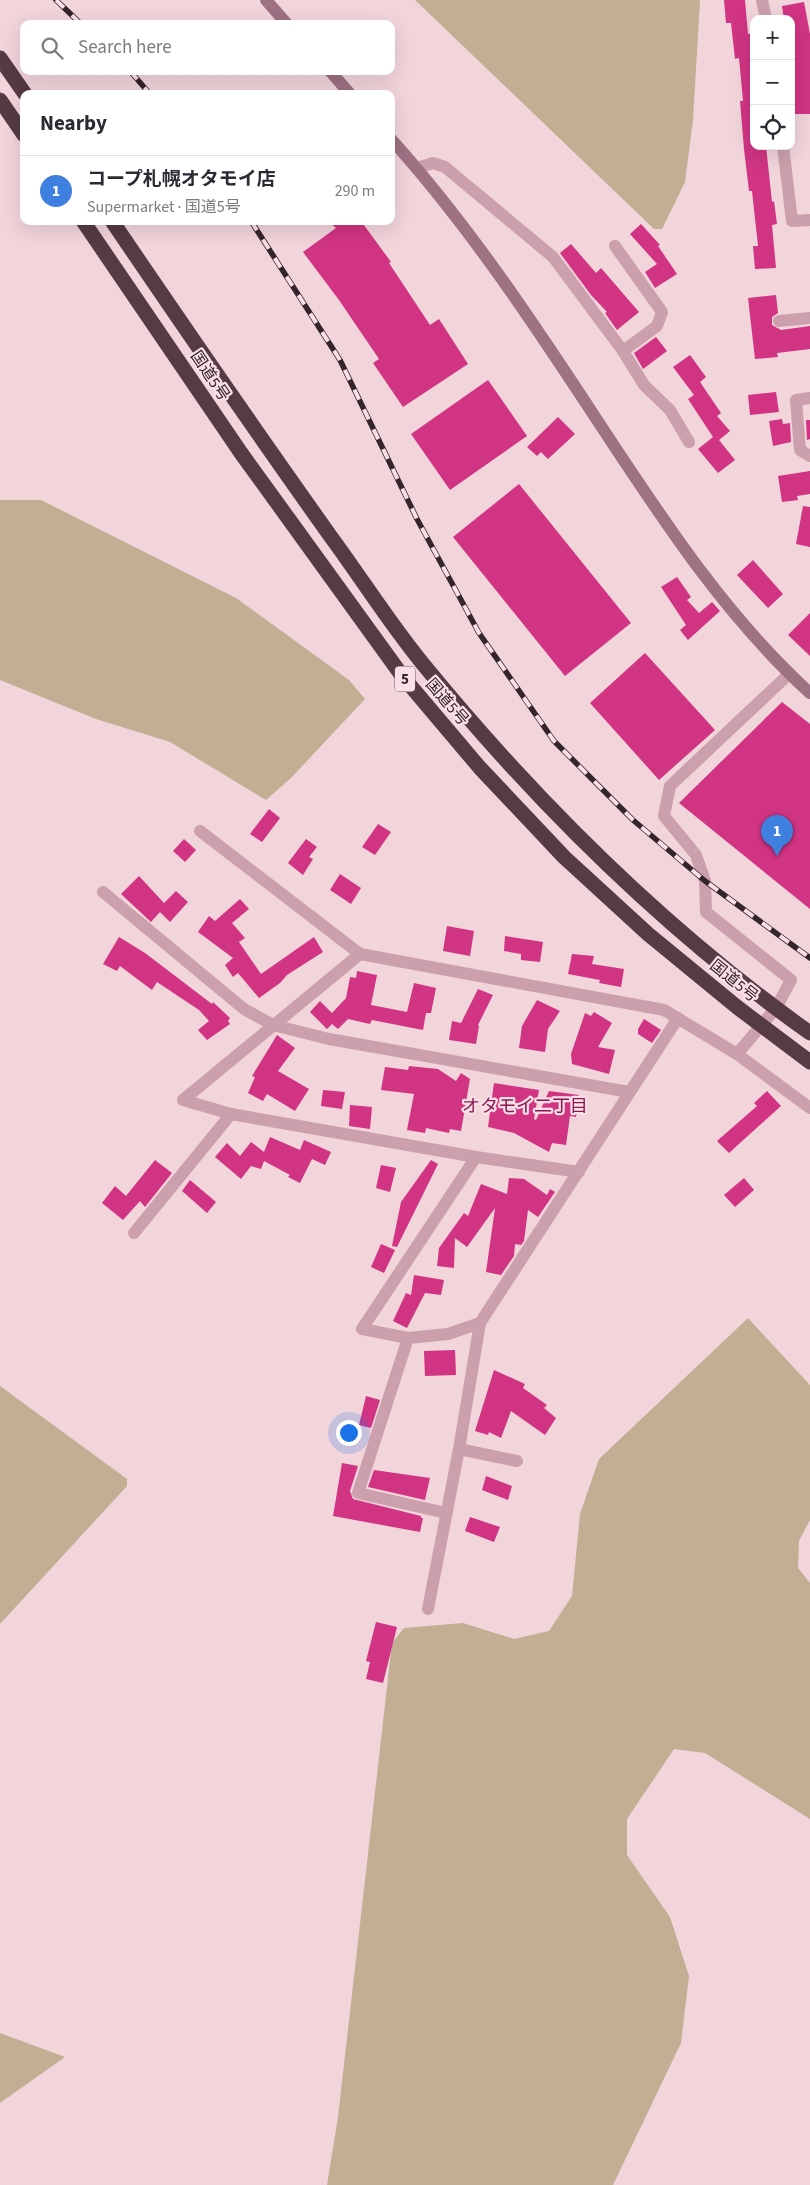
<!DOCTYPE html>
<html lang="en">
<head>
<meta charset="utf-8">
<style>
  body { margin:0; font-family:"Source Sans 3","Noto Sans JP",sans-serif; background:#f2f2f3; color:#2b2b33 }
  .controls { position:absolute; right:15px; top:15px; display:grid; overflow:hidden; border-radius:10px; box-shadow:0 5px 20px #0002 }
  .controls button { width:45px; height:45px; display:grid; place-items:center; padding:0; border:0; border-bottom:1px solid #e1e1e2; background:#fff; color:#2b2b33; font:25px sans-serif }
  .you { position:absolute; left:348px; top:1432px; width:18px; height:18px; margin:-12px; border:4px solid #fff; border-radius:50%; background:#1a73e8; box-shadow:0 0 0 8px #1a73e833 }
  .badge { display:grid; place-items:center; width:32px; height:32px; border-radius:50%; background:#16582b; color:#fff; font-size:16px; font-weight:700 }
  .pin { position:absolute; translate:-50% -41px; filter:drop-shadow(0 1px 2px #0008) }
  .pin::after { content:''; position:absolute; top:26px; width:18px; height:15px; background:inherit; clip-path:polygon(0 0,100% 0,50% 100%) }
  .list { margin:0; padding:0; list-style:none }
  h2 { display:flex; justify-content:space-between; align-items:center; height:65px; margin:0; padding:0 20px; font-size:21px }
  h2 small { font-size:16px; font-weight:400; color:#7c7c81 }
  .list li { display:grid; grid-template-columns:32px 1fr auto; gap:15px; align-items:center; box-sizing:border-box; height:70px; padding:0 20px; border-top:1px solid #e1e1e2 }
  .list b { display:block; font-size:19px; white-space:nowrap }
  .list p { margin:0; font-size:16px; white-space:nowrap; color:#7c7c81 }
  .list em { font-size:16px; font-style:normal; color:#7c7c81 }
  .icon { flex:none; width:28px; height:28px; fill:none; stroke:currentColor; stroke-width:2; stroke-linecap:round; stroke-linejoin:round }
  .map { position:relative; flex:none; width:810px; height:2185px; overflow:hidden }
  .search { position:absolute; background:#fff; box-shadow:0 5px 20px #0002; left:20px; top:20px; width:375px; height:55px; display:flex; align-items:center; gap:12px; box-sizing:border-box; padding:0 18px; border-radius:10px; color:#7c7c81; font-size:19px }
  .panel { position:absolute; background:#fff; box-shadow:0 5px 20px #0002; left:20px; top:90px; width:375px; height:135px; border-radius:10px }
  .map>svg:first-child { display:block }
</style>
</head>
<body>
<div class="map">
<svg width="810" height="2185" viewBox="0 0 810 2185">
  <rect width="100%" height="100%" fill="#f2d4db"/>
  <g fill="#c2af93">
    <polygon points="415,0 700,0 693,120 685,182 662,229 654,229"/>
    <polygon points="0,500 41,500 236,598 349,680 365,699 291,778 266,800 170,742 96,719 0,680"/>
    <polygon points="748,1318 810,1385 810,1520 799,1541 798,1568 810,1583 810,1819 705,1753 674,1749 627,1819 627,1855 670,1917 689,1976 681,2043 613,2185 327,2185 338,2117 392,1643 404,1628 463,1623 514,1639 549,1631 572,1596 580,1514 599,1459"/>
    <polygon points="0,1386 127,1479 127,1486 0,1624"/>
    <polygon points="0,2033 65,2057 0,2103"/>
  </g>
  <g fill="#d03483">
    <polygon points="724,0 745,0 748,34 754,33 754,146 766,146 772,202 774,201 777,224 772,225 776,268 755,269 753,246 758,246 752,191 749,191 744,149 740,101 743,101 739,58 735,59 731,23 726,23"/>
    <polygon points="804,2 810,34 810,114 794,114 793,70 791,70 791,19 784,19 782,6"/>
    <polygon points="328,221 361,221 391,262 389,263 430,325 439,319 468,364 403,407 373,363 379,359 339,300 303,252 336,228"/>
    <polygon points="641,224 660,245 658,246 677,274 655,288 645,272 657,264 630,234"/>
    <polygon points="571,244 596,273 601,268 639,312 617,330 605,313 607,312 591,295 560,253"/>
    <polygon points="776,295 778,313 772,317 772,325 781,330 810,326 810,349 777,353 778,357 755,359 748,298"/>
    <polygon points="656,337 667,351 643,369 634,353"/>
    <polygon points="690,355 706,377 700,382 721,413 717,416 730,431 719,440 735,460 718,473 698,449 713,437 688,399 694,395 673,367"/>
    <polygon points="488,380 527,436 450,490 411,434"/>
    <polygon points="776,392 779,412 750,415 748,395"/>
    <polygon points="558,417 575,434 548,459 541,452 537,456 527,447"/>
    <polygon points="782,419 783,424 790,423 791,442 773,446 769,421"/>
    <polygon points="806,420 810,420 810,439 807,440"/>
    <polygon points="810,471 810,494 797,496 798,500 782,502 778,476"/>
    <polygon points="519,484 631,623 565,676 453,537"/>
    <polygon points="803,506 810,507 810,547 796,544"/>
    <polygon points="753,560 783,594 768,608 737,575"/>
    <polygon points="677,577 691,597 687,600 699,613 712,602 720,611 688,640 680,630 686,625 661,587"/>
    <polygon points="810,613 810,656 788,635"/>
    <polygon points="645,653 715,730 659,780 590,703"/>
    <polygon points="782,702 810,724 810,909 679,803"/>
    <polygon points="269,809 280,818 262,842 250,834"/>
    <polygon points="378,824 391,832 375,855 362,847"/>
    <polygon points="184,839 196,850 185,862 173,851"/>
    <polygon points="306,839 317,847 309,857 313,859 303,875 288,863"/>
    <polygon points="340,874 361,888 351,904 330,890"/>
    <polygon points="139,876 164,903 176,891 188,902 170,922 160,912 151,922 121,894"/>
    <polygon points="240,899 249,909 232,923 245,938 239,942 261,974 314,937 323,952 287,975 280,983 259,998 238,973 233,977 225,965 233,958 198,932 209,916 215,921"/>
    <polygon points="447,926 474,931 470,956 443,951"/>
    <polygon points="505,936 543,942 540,962 521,960 521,954 504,951"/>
    <polygon points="119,937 145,953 212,1004 213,1002 230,1018 228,1021 230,1024 207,1040 198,1030 209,1021 199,1010 157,982 152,990 120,966 117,971 103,964"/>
    <polygon points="572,954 594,956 592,964 624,969 621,987 599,983 600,980 568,974"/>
    <polygon points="357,971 377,975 371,1005 407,1012 414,983 436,988 431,1013 426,1013 423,1030 372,1020 370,1024 348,1019 338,1029 332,1024 327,1029 310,1012 320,1001 332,1013 346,998 350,977 356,978"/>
    <polygon points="478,989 493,995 478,1025 479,1026 476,1044 449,1040 452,1021 461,1023"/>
    <polygon points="537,1000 560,1011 548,1029 545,1052 519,1048 522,1026"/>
    <polygon points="594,1012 612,1023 598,1047 615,1050 609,1074 572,1064 571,1054 585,1013 591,1016"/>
    <polygon points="644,1019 661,1030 652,1043 638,1034 638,1029"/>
    <polygon points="277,1035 295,1048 278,1071 309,1089 295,1111 267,1094 263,1101 248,1093 255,1077 252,1076"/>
    <polygon points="409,1066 438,1069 456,1081 461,1073 470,1079 461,1131 450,1129 449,1133 426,1128 425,1133 407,1130 414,1094 381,1090 385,1067 408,1070"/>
    <polygon points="494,1083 539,1090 534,1119 536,1120 549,1091 579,1095 576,1117 570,1116 566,1145 552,1143 549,1152 514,1133 488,1127"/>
    <polygon points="323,1090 345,1092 342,1109 321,1106"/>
    <polygon points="767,1091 781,1106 729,1153 717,1141 757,1106 754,1103"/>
    <polygon points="350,1105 372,1107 370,1129 349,1126"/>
    <polygon points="270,1137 300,1150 304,1140 331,1152 325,1165 312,1159 300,1183 288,1177 290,1175 264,1161 261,1169 251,1166 241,1179 215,1157 227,1143 240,1156 251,1142 264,1152"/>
    <polygon points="155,1160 172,1173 145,1207 140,1201 123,1220 102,1203 115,1186 126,1196"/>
    <polygon points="431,1160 438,1164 397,1247 392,1246 401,1202"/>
    <polygon points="381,1165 396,1168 390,1192 376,1188"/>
    <polygon points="509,1178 524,1179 547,1195 550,1189 555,1192 538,1217 528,1210 524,1241 521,1245 515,1244 514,1256 501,1275 486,1272 495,1208 467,1247 455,1238 454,1268 437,1266 439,1248 464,1213 468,1216 481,1184 507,1194"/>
    <polygon points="744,1178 754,1190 735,1207 724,1195"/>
    <polygon points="190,1180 216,1202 207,1213 182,1191"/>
    <polygon points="381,1244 395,1250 384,1273 371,1267"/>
    <polygon points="414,1275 444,1280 441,1295 425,1293 407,1328 393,1321 406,1293 411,1295"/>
    <polygon points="455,1350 456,1375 425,1376 424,1351"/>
    <polygon points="494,1370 525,1384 523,1388 547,1405 544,1408 556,1418 545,1435 511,1411 501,1438 489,1432 488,1435 475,1431"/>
    <polygon points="366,1396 380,1400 371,1428 359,1425"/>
    <polygon points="342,1463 358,1466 350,1491 353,1499 421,1516 421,1518 423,1518 420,1532 333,1516"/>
    <polygon points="374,1470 430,1478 425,1500 368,1487"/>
    <polygon points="486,1476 512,1486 508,1500 482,1490"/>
    <polygon points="470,1517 500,1527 494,1542 465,1531"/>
    <polygon points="376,1622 397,1627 383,1683 366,1679 370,1662 366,1661"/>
  </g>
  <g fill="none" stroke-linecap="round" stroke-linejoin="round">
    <g stroke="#cba0ac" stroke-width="12">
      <polyline points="762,0 766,19"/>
      <polyline points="783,146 792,221 810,220"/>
      <polyline points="417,168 433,163 445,167 553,257 623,351 644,385 670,410 689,442"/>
      <polyline points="615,246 662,312 657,326 623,351"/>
      <polyline points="779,321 810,318"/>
      <polyline points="810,398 796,400 800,450 810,456"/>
      <polyline points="200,831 360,954"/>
      <polyline points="103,892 244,1009 273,1025 329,1039 629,1092"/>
      <polyline points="737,1054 776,1008 791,980 706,912 705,881 696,855 664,816 670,786 789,674"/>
      <polyline points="476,1157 362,1329 408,1338 448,1334 480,1323"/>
      <polyline points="579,1172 476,1157 231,1114 183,1100 360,954 664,1010 737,1054 810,1108"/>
      <polyline points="134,1233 231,1114"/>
      <polyline points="408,1338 358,1493 446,1513"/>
      <polyline points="459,1449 517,1461"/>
      <polyline points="428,1609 459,1449 480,1323 678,1018"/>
    </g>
    <g stroke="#9e7183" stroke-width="12">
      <polyline points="266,0 287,24"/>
      <polyline points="330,71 350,94"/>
      <path d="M391 139C471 228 536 327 601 426 663 520 726 617 810 693"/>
    </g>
    <g stroke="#563a46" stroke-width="15">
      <polyline points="0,58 25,94"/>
      <polyline points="0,100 24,135"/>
      <polyline points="83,221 241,453 403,677 480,768 564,857 648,934 737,1007 810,1062"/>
      <path d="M112 221C184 327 257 433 331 537 362 579 390 624 423 664 536 802 665 930 810 1033"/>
    </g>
    <defs>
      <g id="rail">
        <polyline points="56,0 81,24"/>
        <polyline points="130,71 150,94"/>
        <polyline points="251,221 340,360 417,519 479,633 554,741 633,820 705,881 810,958"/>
      </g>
    </defs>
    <use href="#rail" stroke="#34242b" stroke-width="5.5"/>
    <use href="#rail" stroke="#fae0e6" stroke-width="4" stroke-dasharray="11" stroke-linecap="butt"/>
  </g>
  <g text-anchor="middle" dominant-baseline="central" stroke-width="4.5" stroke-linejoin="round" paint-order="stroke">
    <rect fill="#fae0e6" stroke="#6f5c63" stroke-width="1" x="395" y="666.5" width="20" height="25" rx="4"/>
    <g font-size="15" font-weight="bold" fill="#34242b">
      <text x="405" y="679">5</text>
    </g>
    <g font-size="16" fill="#34242b" stroke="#fae0e6">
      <text transform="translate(210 376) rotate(56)">国道5号</text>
      <text transform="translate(447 702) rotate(49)">国道5号</text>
      <text transform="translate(734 981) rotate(39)">国道5号</text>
    </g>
    <g font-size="18" fill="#891751" stroke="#fae0e6">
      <text x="525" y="1106">オタモイ二丁目</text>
    </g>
  </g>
</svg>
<div class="controls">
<button>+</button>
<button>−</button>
<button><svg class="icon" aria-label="locate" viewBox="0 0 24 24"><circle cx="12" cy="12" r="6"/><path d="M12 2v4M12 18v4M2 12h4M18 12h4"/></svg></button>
</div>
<div class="you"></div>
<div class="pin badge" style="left:777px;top:856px;background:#3f7fe0">1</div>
<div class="search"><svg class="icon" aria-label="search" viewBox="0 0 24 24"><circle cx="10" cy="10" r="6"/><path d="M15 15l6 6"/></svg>Search here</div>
<section class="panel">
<h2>Nearby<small></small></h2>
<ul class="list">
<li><span class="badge" style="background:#3f7fe0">1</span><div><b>コープ札幌オタモイ店</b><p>Supermarket · 国道5号</p></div><em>290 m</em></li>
</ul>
</section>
</div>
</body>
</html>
